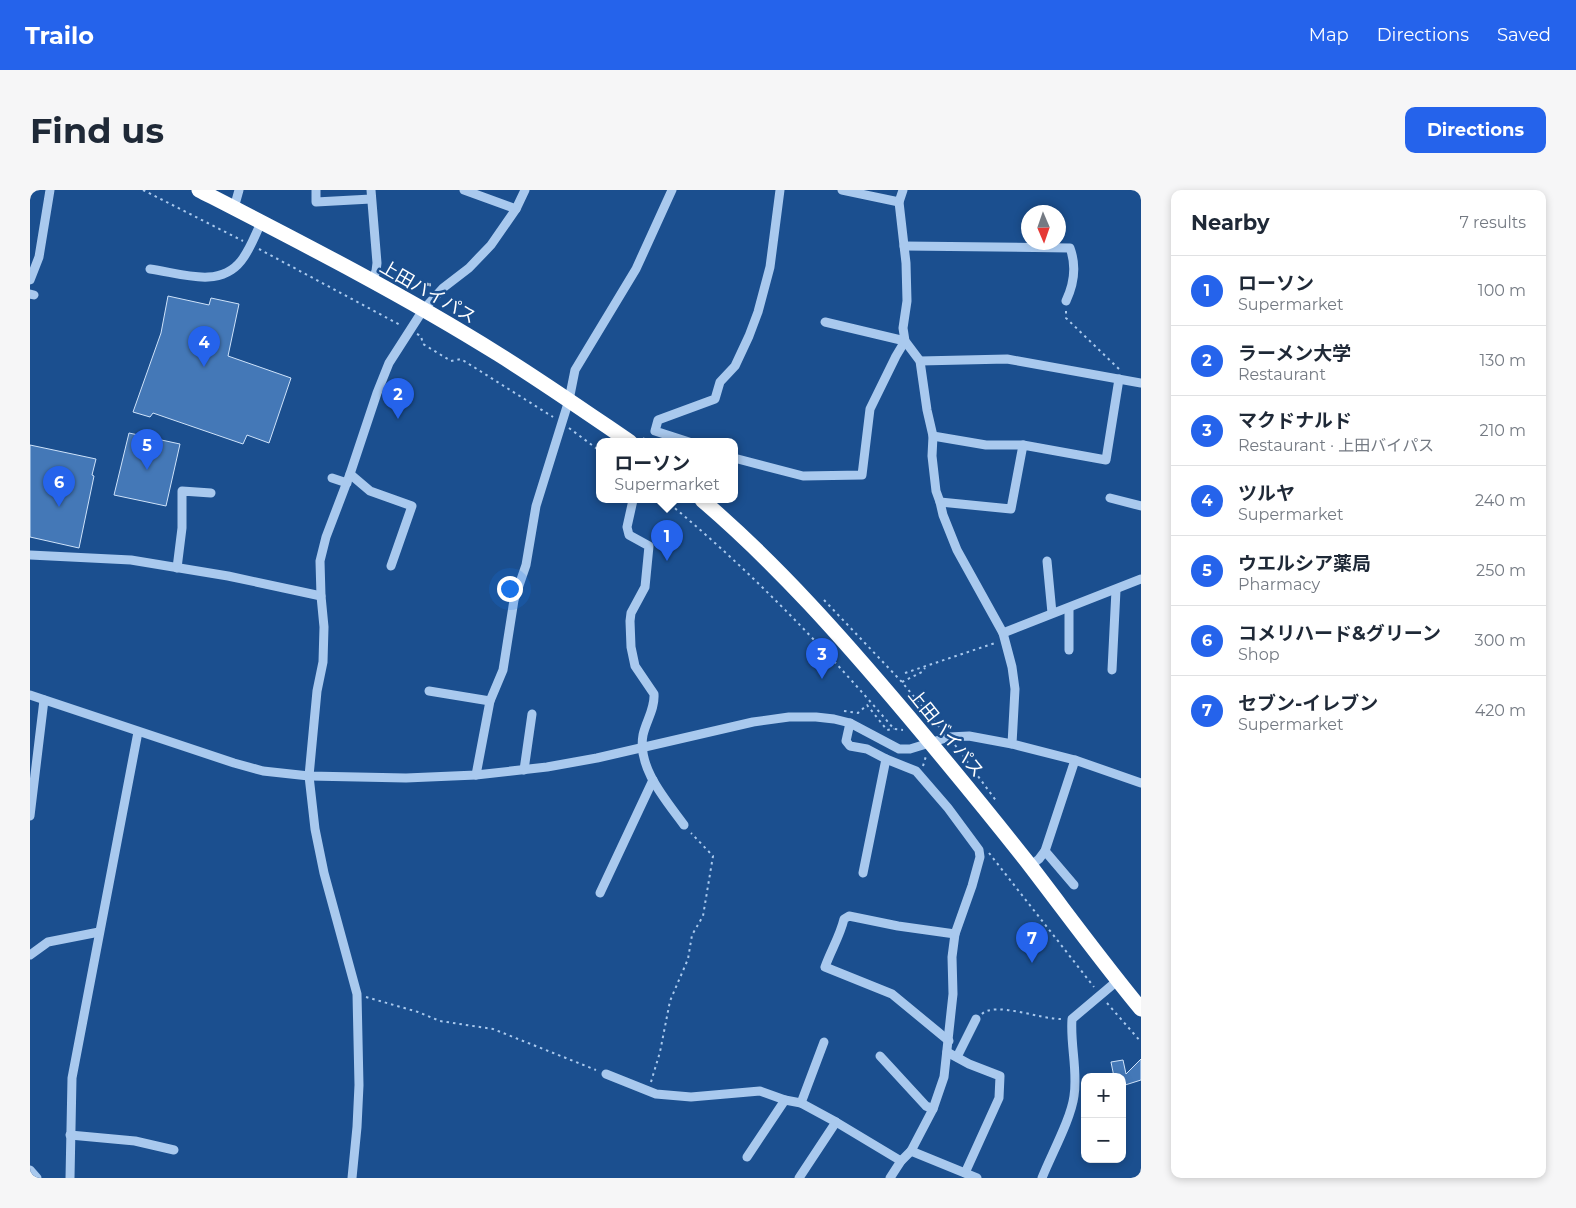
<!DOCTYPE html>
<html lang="en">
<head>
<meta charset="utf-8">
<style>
  body { margin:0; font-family:Montserrat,"Noto Sans JP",sans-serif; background:#f6f6f7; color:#1f2937 }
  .controls { position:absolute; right:15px; bottom:15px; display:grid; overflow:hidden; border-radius:10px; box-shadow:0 2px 8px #0003 }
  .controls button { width:45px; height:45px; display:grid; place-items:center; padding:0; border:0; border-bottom:1px solid #e0e1e3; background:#fff; color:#1f2937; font:25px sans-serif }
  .compass { position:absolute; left:991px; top:15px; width:45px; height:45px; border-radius:50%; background:#fff; box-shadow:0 2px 8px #0003; rotate:178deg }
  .you { position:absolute; left:479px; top:398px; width:18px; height:18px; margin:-12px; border:4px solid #fff; border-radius:50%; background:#1a73e8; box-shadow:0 0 0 8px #1a73e833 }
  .badge { display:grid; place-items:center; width:32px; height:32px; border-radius:50%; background:#2563eb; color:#fff; font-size:16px; font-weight:700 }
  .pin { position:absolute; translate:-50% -41px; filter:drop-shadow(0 1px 2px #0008) }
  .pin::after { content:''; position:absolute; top:26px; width:18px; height:15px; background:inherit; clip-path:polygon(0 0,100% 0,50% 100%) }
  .popup { position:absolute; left:566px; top:248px; width:142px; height:65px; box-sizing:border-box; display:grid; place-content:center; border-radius:10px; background:#fff; filter:drop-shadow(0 1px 4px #0005); font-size:16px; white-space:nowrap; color:#747a83 }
  .popup b { font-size:19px; color:#1f2937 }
  .popup::after { content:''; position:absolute; left:50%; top:100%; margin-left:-10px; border:10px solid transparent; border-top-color:#fff }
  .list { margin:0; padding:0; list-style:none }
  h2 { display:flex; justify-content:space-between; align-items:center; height:65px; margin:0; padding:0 20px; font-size:21px }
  h2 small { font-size:16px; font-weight:400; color:#747a83 }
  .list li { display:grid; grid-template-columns:32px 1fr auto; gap:15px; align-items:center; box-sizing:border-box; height:70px; padding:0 20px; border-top:1px solid #e0e1e3 }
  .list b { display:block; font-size:19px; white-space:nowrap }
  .list p { margin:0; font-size:16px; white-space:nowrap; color:#747a83 }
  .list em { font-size:16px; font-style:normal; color:#747a83 }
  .map { position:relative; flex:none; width:1111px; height:988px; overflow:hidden; border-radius:10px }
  header { display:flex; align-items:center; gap:30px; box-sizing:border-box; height:70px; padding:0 25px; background:#2563eb; color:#fff }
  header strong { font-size:24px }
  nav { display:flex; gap:28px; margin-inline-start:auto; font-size:18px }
  .intro { display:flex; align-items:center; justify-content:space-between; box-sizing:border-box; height:120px; padding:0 30px }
  h1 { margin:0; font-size:35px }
  .button { padding:12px 22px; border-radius:10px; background:#2563eb; color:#fff; font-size:18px; font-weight:700 }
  main { display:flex; gap:30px; padding:0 30px }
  aside { flex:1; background:#fff; border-radius:10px; box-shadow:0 2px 8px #0003 }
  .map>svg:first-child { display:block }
</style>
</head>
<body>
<header>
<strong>Trailo</strong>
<nav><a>Map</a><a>Directions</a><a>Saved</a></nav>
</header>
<div class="intro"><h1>Find us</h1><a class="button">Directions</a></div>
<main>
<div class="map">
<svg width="1111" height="988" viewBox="0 0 1111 988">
  <rect width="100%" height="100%" fill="#1b4f8f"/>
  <g fill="#4478b7" stroke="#cfe3fa">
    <polygon points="138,106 179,115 181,108 209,114 198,166 261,188 239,253 217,245 213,254 123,223 120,227 103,222 131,143"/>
    <polygon points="99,243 150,254 136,316 84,305"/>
    <polygon points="0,255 66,269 62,285 64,286 49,358 0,347"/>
    <polygon points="1111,869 1111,890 1092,896 1094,887 1084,887 1081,872 1093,870 1096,884"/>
  </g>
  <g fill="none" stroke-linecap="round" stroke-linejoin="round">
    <g stroke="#a9c9ee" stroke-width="2" stroke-dasharray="2.5 4" stroke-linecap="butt">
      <polyline points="113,0 213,51"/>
      <polyline points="229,59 372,136"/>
      <polyline points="1036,121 1036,128 1089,179"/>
      <polyline points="387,144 391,146 393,154 421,171 431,169 523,227"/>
      <polyline points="539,238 570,261"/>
      <polyline points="613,248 619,252"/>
      <path d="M635 310C719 379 794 457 864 539L873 540"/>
      <polyline points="794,410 871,491 910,538"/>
      <polyline points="875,483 965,453"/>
      <polyline points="872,492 892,482 895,478"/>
      <polyline points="814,521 828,523 837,515 857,540 864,539"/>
      <polyline points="925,555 967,612"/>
      <polyline points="893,576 896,566"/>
      <polyline points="959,663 1064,797"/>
      <polyline points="336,807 388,822 410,831 463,839 566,880"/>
      <polyline points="1077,813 1111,852"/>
      <path d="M952 824C965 811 1013 830 1032 829"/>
      <polyline points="621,892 630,862 640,811 658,769 662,745 673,726 683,666 661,643"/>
    </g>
    <g stroke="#a9c9ee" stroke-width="9">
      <polyline points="286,0 286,12 341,9"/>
      <polyline points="341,0 347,73 346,81 342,91"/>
      <polyline points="434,0 486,19"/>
      <polyline points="812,0 869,12"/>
      <polyline points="873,0 869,12 876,73 877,111 873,138 875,151 890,171 897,220 903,246 902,266 906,301 910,312 913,325 927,360 973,443 982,477 985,499 982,554"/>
      <polyline points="204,18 209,0"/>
      <path d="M874 56 1040 58C1047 77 1044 94 1036 111"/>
      <path d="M120 79C150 83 189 99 211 71 220 60 225 45 231 33"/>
      <polyline points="0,90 9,67 20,0"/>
      <polyline points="0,104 4,105"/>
      <polyline points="795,132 875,151"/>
      <polyline points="890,171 977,169 1111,193"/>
      <polyline points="903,246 956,255 993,255"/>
      <polyline points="659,252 625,241 628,230 685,209 690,192 705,176 719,146 728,122 740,77 750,0"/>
      <polyline points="704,268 773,286 832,285 840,219 866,166 875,151"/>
      <polyline points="320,284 340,301 382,316 361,376"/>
      <polyline points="302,288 317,293"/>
      <polyline points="1080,308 1111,316"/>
      <path d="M603 310 597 337 599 345 619 356 615 397 601 423 600 431 601 457 605 476 624 504C625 519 616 531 613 545 607 578 636 610 654 635"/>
      <polyline points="910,312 981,319 993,255 1076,270 1089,189"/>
      <polyline points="0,365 101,370 198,386 291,406"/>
      <polyline points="1017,371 1022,423"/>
      <polyline points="147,378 152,338 152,301 181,303"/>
      <polyline points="973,443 1111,389"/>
      <polyline points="1039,460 1039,418"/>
      <polyline points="1082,480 1086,400"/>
      <polyline points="399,501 460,511"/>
      <polyline points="0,505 204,573 233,581 279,586 376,588 446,585 517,577 567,568 723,532 759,527 786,527 804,529 820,533 869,559 880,559 919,547 939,546 982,554 1045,570 1111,593"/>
      <polyline points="820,533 816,551 820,556 837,559 856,569 886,581 918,618 949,660 950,667 942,696 925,744 922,767 923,804 914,887 903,919 881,961 871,971 860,988"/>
      <polyline points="494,580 502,524"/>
      <polyline points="446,585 460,511 473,480 484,410 496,375 506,316 539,210 545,180 606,79 642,0"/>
      <polyline points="0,626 14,510"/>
      <polyline points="1000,676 1009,669 1015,661"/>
      <polyline points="833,683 856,569"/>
      <polyline points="1044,695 1015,661 1045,570"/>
      <polyline points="570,703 623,590"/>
      <polyline points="0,765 18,752 69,742"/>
      <path d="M919 851 862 804 795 777C801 760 810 746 814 729L819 726 868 736 925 744"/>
      <polyline points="917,862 939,874 970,886 969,908 935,983"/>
      <polyline points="850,866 896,916 903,919"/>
      <polyline points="927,867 946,829"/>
      <polyline points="576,884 626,904 661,907 730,901 755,910 771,913 806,932 871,971"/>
      <polyline points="771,913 794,852"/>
      <polyline points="40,945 105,951 144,960"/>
      <polyline points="881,961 947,988"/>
      <polyline points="717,967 755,910"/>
      <polyline points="0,980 7,988"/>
      <polyline points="40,988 42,888 108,542"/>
      <polyline points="322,988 327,937 329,895 327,804 294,683 285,639 279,586 287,501 293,472 294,437 291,406 290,371 296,347 320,284 347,203 359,173 393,120 413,98 439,78 461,55 486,19 495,0"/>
      <polyline points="769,988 806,932"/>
      <path d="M1012 988C1021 965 1041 929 1044 906 1048 881 1040 854 1042 829L1087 791"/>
    </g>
    <g stroke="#fff" stroke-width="15">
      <path d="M169 0C270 52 372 104 468 164 513 192 556 222 600 252"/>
      <path d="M672 310C748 375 813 449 878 526 920 576 962 627 1002 678 1038 725 1073 773 1111 819"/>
    </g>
  </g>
  <g text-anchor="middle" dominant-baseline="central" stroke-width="5" stroke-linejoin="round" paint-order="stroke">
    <g font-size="18" fill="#fff" stroke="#1b4f8f">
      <text transform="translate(398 102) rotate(30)">上田バイパス</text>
      <text transform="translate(916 543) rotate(51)">上田バイパス</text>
    </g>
  </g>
</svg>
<div class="controls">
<button>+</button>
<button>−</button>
</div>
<svg class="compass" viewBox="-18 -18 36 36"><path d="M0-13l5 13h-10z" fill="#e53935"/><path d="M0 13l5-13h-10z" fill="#747a83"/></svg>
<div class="you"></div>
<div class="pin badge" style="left:637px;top:371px">1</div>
<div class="popup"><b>ローソン</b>Supermarket</div>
<div class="pin badge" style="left:368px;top:229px">2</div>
<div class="pin badge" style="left:792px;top:489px">3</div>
<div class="pin badge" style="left:174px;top:177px">4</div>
<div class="pin badge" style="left:117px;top:280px">5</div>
<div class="pin badge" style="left:29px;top:317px">6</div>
<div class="pin badge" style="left:1002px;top:773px">7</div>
</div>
<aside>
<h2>Nearby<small>7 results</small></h2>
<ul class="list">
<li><span class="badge">1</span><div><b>ローソン</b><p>Supermarket</p></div><em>100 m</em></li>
<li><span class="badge">2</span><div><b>ラーメン大学</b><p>Restaurant</p></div><em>130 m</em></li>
<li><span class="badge">3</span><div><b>マクドナルド</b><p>Restaurant · 上田バイパス</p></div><em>210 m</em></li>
<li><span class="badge">4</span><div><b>ツルヤ</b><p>Supermarket</p></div><em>240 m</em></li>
<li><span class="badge">5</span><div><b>ウエルシア薬局</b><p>Pharmacy</p></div><em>250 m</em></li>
<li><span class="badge">6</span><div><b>コメリハード&amp;グリーン</b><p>Shop</p></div><em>300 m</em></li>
<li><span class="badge">7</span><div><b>セブン-イレブン</b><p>Supermarket</p></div><em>420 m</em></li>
</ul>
</aside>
</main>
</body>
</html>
